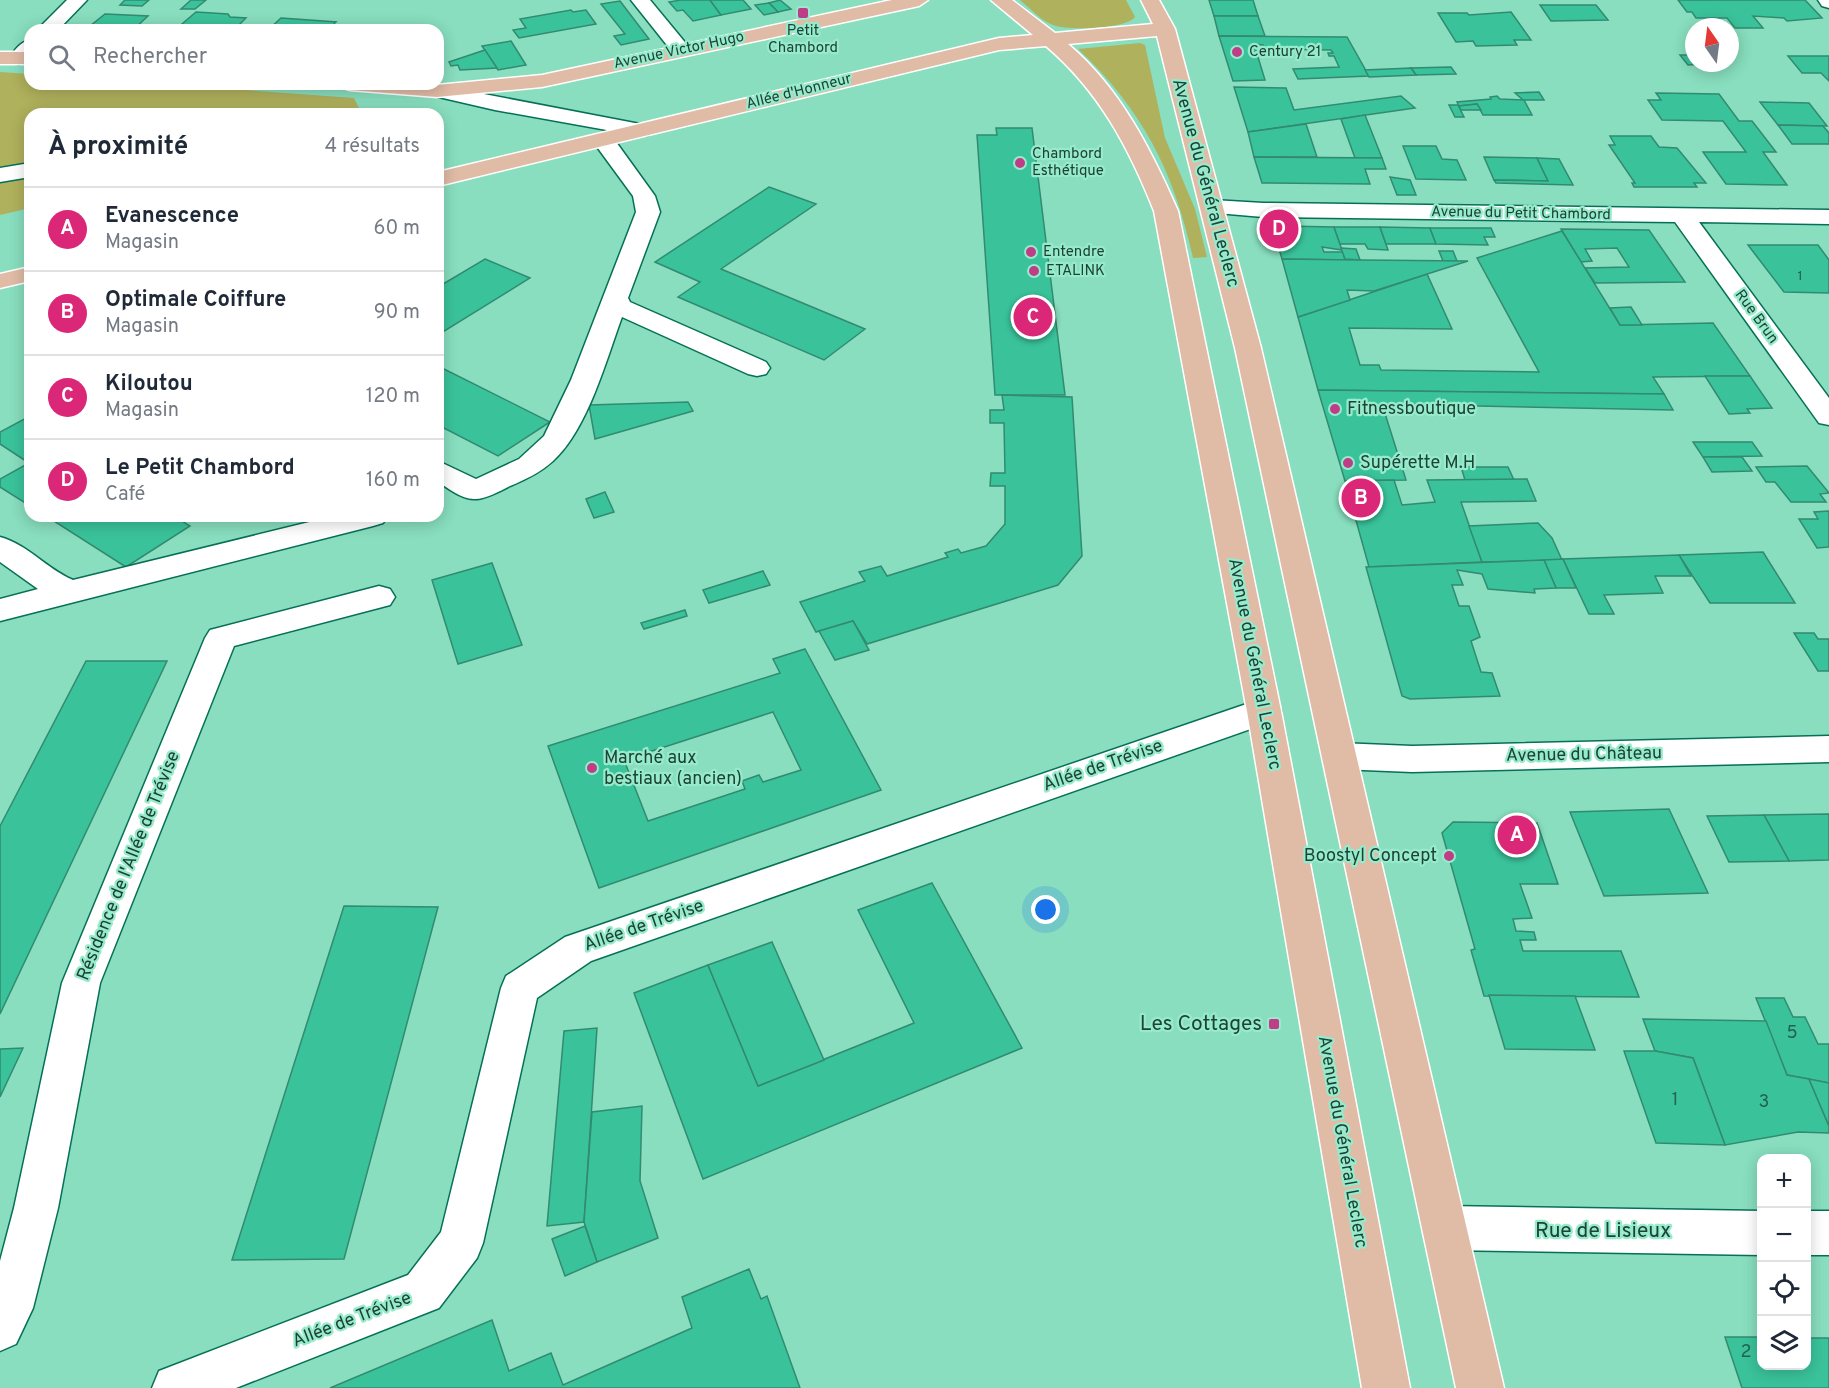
<!DOCTYPE html>
<html lang="fr">
<head>
<meta charset="utf-8">
<style>
  body { margin:0; font-family:Overpass,sans-serif; background:#f6f6f7; color:#1f2937 }
  .controls { position:absolute; right:18px; bottom:18px; display:grid; overflow:hidden; border-radius:12px; box-shadow:0 3px 15px #0003 }
  .controls button { width:54px; height:54px; display:grid; place-items:center; padding:0; border:0; border-bottom:2px solid #e0e1e3; background:#fff; color:#1f2937; font:30px sans-serif }
  .compass { position:absolute; left:1685px; top:18px; width:54px; height:54px; border-radius:50%; background:#fff; box-shadow:0 3px 15px #0003; rotate:346deg }
  .you { position:absolute; left:1046px; top:910px; width:21px; height:21px; margin:-15px; border:4px solid #fff; border-radius:50%; background:#1a73e8; box-shadow:0 0 0 9px #1a73e833 }
  .badge { display:grid; place-items:center; width:39px; height:39px; border-radius:50%; background:#db2777; color:#fff; font-size:20px; font-weight:700 }
  .pin { position:absolute; translate:-50% -50%; border:3px solid #fff; box-shadow:0 2px 6px #0006 }
  .list { margin:0; padding:0; list-style:none }
  h2 { display:flex; justify-content:space-between; align-items:center; height:78px; margin:0; padding:0 24px; font-size:26px }
  h2 small { font-size:20px; font-weight:400; color:#747a83 }
  .list li { display:grid; grid-template-columns:39px 1fr auto; gap:18px; align-items:center; box-sizing:border-box; height:84px; padding:0 24px; border-top:2px solid #e0e1e3 }
  .list b { display:block; font-size:22px; white-space:nowrap }
  .list p { margin:0; font-size:20px; white-space:nowrap; color:#747a83 }
  .list em { font-size:20px; font-style:normal; color:#747a83 }
  .icon { flex:none; width:33px; height:33px; fill:none; stroke:currentColor; stroke-width:2; stroke-linecap:round; stroke-linejoin:round }
  .map { position:relative; flex:none; width:1829px; height:1388px; overflow:hidden }
  .search { position:absolute; background:#fff; box-shadow:0 3px 15px #0003; left:24px; top:24px; width:420px; height:66px; display:flex; align-items:center; gap:15px; box-sizing:border-box; padding:0 21px; border-radius:18px; color:#747a83; font-size:22px }
  .panel { position:absolute; background:#fff; box-shadow:0 3px 15px #0003; left:24px; top:108px; width:420px; height:414px; border-radius:18px }
  .map>svg:first-child { display:block }
</style>
</head>
<body>
<div class="map">
<svg width="1829" height="1388" viewBox="0 0 1829 1388">
  <rect width="100%" height="100%" fill="#88debf"/>
  <g fill="#b0b15c">
    <path d="M1020 0H1126L1135 17C1126 29 1068 31 1053 25 1041 21 1030 8 1020 0Z"/>
    <path d="M1140 43 1145 45 1165 138 1195 209 1207 257 1193 258C1174 172 1143 110 1078 49Z"/>
    <polygon points="0,72 30,74 30,84 162,84 354,98 362,114 30,114 30,208 0,215"/>
  </g>
  <g fill="#3ac39b" stroke="#328b70" stroke-width="1.5" fill-rule="evenodd">
    <polygon points="125,0 149,0 142,6 120,5"/>
    <polygon points="191,0 206,0 195,9 181,9"/>
    <polygon points="681,0 710,0 721,15 693,21 683,10 677,11 669,2"/>
    <polygon points="710,0 743,0 751,9 721,15"/>
    <polygon points="780,0 791,9 778,12 769,3"/>
    <polygon points="1209,0 1253,0 1258,16 1214,16"/>
    <polygon points="1678,0 1805,0 1822,18 1787,21 1784,18 1753,16 1763,28 1735,28 1727,18 1696,18 1692,12 1687,12"/>
    <polygon points="620,1 649,39 621,45 614,36 625,34 601,4"/>
    <polygon points="769,3 778,12 764,15 755,5"/>
    <polygon points="1540,5 1596,5 1608,20 1551,21"/>
    <polygon points="571,10 573,12 586,10 596,24 519,38 513,30 526,28 520,19"/>
    <polygon points="196,12 228,14 230,17 246,18 234,30 175,30"/>
    <polygon points="1511,12 1531,40 1514,40 1517,45 1476,46 1473,41 1456,42 1438,13 1467,13 1469,15"/>
    <polygon points="105,14 148,16 133,30 85,30"/>
    <polygon points="1214,16 1258,16 1265,36 1219,36"/>
    <polygon points="281,18 336,22 328,30 268,30"/>
    <polygon points="1219,36 1347,37 1369,76 1298,79 1293,69 1339,67 1334,56 1329,56 1328,53 1333,53 1331,50 1264,49 1263,45 1254,44 1265,80 1233,81"/>
    <polygon points="511,41 526,65 498,70 482,46"/>
    <polygon points="485,50 497,68 460,70 458,65 451,66 449,62"/>
    <polygon points="1680,55 1694,55 1694,63 1709,64 1688,65"/>
    <polygon points="1788,56 1829,56 1829,81 1821,73 1802,73"/>
    <polygon points="1451,67 1456,74 1416,75 1411,68"/>
    <polygon points="1411,68 1416,75 1369,77 1365,70"/>
    <polygon points="1234,87 1286,88 1294,110 1401,96 1415,108 1248,132"/>
    <polygon points="1539,92 1544,100 1524,100 1532,115 1483,115 1477,104 1459,106 1457,102 1491,99 1490,97 1497,96 1500,99 1523,100 1515,93"/>
    <polygon points="1656,93 1719,94 1739,121 1752,121 1759,130 1776,152 1763,152 1787,185 1726,184 1703,152 1746,152 1723,121 1662,120 1648,100 1661,100"/>
    <polygon points="1760,102 1809,103 1827,126 1778,125"/>
    <polygon points="1477,104 1481,110 1461,110 1459,106"/>
    <polygon points="1449,105 1458,105 1464,117 1455,117"/>
    <polygon points="1365,115 1382,158 1355,158 1341,119"/>
    <polygon points="1306,124 1317,157 1254,157 1248,132"/>
    <polygon points="1778,125 1823,126 1829,133 1829,144 1792,144"/>
    <polygon points="996,128 1032,128 1065,395 995,395 977,135 997,135"/>
    <polygon points="1610,136 1651,136 1659,147 1677,148 1706,183 1694,183 1697,187 1634,187 1632,183 1635,183 1609,145 1615,145"/>
    <polygon points="1403,146 1436,146 1442,159 1457,160 1466,180 1416,179"/>
    <polygon points="1254,157 1382,158 1386,169 1365,169 1370,184 1262,183"/>
    <polygon points="1484,157 1537,158 1548,181 1494,180"/>
    <polygon points="1537,158 1559,159 1573,185 1496,183 1494,180 1548,181"/>
    <polygon points="1390,177 1410,180 1416,195 1397,195"/>
    <polygon points="769,187 816,204 721,269 865,329 824,360 678,297 700,282 655,262"/>
    <polygon points="1284,226 1334,227 1342,250 1322,247 1324,252 1343,252 1345,260 1282,259 1274,232"/>
    <polygon points="1334,227 1380,227 1388,250 1368,249 1365,244 1340,244"/>
    <polygon points="1380,227 1430,228 1436,244 1386,244"/>
    <polygon points="1430,228 1491,228 1495,237 1484,237 1488,245 1436,244"/>
    <polygon points="1561,229 1649,230 1685,282 1595,283 1585,268 1629,267 1617,248 1585,249 1592,261 1581,262"/>
    <polygon points="1562,231 1620,325 1713,323 1750,376 1653,377 1664,394 1318,390 1298,317 1427,274 1452,329 1349,328 1360,365 1379,365 1381,370 1539,372 1477,258"/>
    <polygon points="1748,245 1818,245 1829,260 1829,293 1784,292"/>
    <polygon points="1341,248 1356,249 1360,260 1345,259"/>
    <polygon points="1439,251 1453,251 1457,261 1443,261"/>
    <polygon points="485,259 530,278 438,335 438,287"/>
    <polygon points="1282,259 1360,260 1468,261 1374,291 1347,290 1350,300 1298,317"/>
    <polygon points="1631,307 1642,325 1620,325 1610,308"/>
    <polygon points="438,366 550,422 498,456 438,425"/>
    <polygon points="1705,376 1750,376 1772,408 1747,409 1750,413 1729,414"/>
    <polygon points="1318,390 1664,394 1673,410 1382,404 1406,480 1345,481"/>
    <polygon points="1002,395 1072,397 1082,556 1058,585 867,644 853,621 816,632 800,602 865,581 859,572 881,566 887,576 948,557 945,553 958,549 961,553 986,546 1005,524 1005,486 990,486 991,473 1005,473 1004,423 990,423 990,410 1004,410"/>
    <polygon points="688,402 693,411 595,439 589,405"/>
    <polygon points="30,416 30,506 0,487 0,479 29,463 0,444 0,432"/>
    <polygon points="1693,442 1752,442 1762,456 1703,457"/>
    <polygon points="1703,457 1742,457 1752,471 1712,472"/>
    <polygon points="1807,466 1829,493 1820,494 1826,502 1791,502 1775,482 1766,482 1756,467"/>
    <polygon points="1461,467 1508,467 1514,480 1465,480"/>
    <polygon points="1527,479 1536,501 1461,502 1482,562 1369,567 1345,481 1394,480 1402,505 1435,502 1427,480"/>
    <polygon points="605,492 614,512 594,518 586,499"/>
    <polygon points="1829,511 1829,547 1817,548 1799,519 1818,519 1814,512"/>
    <polygon points="46,516 174,516 190,526 126,567"/>
    <polygon points="1538,523 1552,538 1562,560 1482,562 1469,526"/>
    <polygon points="1763,552 1795,603 1710,603 1679,555"/>
    <polygon points="1679,555 1691,576 1655,576 1663,593 1604,595 1614,614 1589,614 1563,559"/>
    <polygon points="1563,559 1576,588 1556,588 1544,560"/>
    <polygon points="1544,560 1556,588 1534,589 1535,593 1488,589 1482,574 1457,570 1463,585 1452,585 1459,606 1469,606 1480,637 1471,641 1481,672 1492,673 1500,696 1410,699 1402,696 1366,567"/>
    <polygon points="492,563 522,645 458,664 432,580"/>
    <polygon points="763,571 770,585 709,603 703,590"/>
    <polygon points="685,610 687,616 644,629 641,623"/>
    <polygon points="853,621 869,650 835,660 819,631"/>
    <polygon points="1794,633 1814,633 1818,639 1829,639 1829,671 1818,671"/>
    <path d="M805 649 881 790 599 888 548 746 780 673 773 659ZM773 712 801 770 763 782 759 775 742 781 745 789 648 821 624 760Z"/>
    <polygon points="86,661 167,661 0,1014 0,826"/>
    <polygon points="1669,809 1708,893 1604,896 1570,812"/>
    <polygon points="1829,814 1829,860 1789,861 1764,815"/>
    <polygon points="1764,815 1789,861 1729,862 1707,816"/>
    <polygon points="1453,822 1537,823 1558,884 1520,884 1532,918 1513,919 1516,931 1534,932 1536,940 1520,940 1523,951 1621,951 1639,997 1484,996 1471,950 1475,949 1442,833"/>
    <polygon points="932,883 1022,1048 703,1179 634,993 708,965 758,1086 914,1023 858,910"/>
    <polygon points="344,906 438,907 344,1259 232,1260"/>
    <polygon points="772,942 824,1060 758,1086 708,965"/>
    <polygon points="1489,995 1575,996 1595,1050 1505,1049"/>
    <polygon points="1756,998 1784,998 1793,1017 1805,1017 1818,1044 1829,1044 1829,1083 1787,1075"/>
    <polygon points="1643,1019 1766,1021 1787,1075 1809,1079 1829,1126 1829,1133 1798,1132 1725,1145 1693,1058 1655,1051"/>
    <polygon points="597,1028 584,1222 547,1226 564,1031"/>
    <polygon points="23,1048 0,1097 0,1049"/>
    <polygon points="1624,1051 1655,1051 1693,1058 1725,1145 1656,1143"/>
    <polygon points="1809,1079 1829,1083 1829,1126"/>
    <polygon points="642,1106 640,1181 658,1238 597,1262 584,1222 592,1112"/>
    <polygon points="585,1226 597,1262 565,1276 552,1239"/>
    <polygon points="749,1269 761,1299 767,1296 800,1388 330,1388 492,1320 509,1371 551,1353 563,1385 692,1328 682,1297"/>
    <polygon points="1725,1337 1762,1337 1762,1366 1806,1366 1806,1338 1829,1338 1829,1388 1742,1388"/>
  </g>
  <g fill="none" stroke-linecap="round" stroke-linejoin="round">
    <defs>
      <g id="minor">
        <polygon points="67,0 87,0 58,30 37,30"/>
        <polygon points="631,0 650,0 688,46 691,50 688,54 674,54"/>
        <polygon points="1818,0 1829,0 1829,8 1822,6"/>
        <path d="M30 40V58L19 64 12 62 9 58C15 50 20 42 30 40Z"/>
        <polygon points="437,85 640,124 648,125 651,130 648,135 640,136 495,110 430,95 427,91 430,87"/>
        <path d="M603 133 611 135 655 196 660 212 628 298 630 302 766 362 770 368 766 374 757 376 748 374 622 317C606 360 588 429 553 461 541 472 525 480 510 486 500 491 486 499 475 499 463 500 448 488 438 482V461L476 479 519 459 544 436 571 380 636 212 633 196 592 140 595 135Z"/>
        <polygon points="30,163 30,177 0,182 0,168"/>
        <polygon points="1213,200 1263,203 1829,210 1829,224 1699,222 1829,398 1829,425 1819,423 1675,222 1263,217 1205,212 1201,207 1205,202"/>
        <path d="M334 516H388L383 523 373 526 0 621V599L38 589 0 562V537C27 544 47 569 73 580Z"/>
        <polygon points="379,586 390,589 395,597 390,605 234,646 100,983 58,1208 33,1308 16,1344 0,1351 0,1261 14,1208 62,983 205,638 210,630"/>
        <polygon points="1264,698 1276,702 1281,711 1276,720 591,961 537,998 483,1243 477,1258 439,1308 236,1388 152,1388 159,1371 408,1275 441,1232 501,988 506,976 565,937"/>
        <polygon points="1829,736 1829,762 1412,772 1339,769 1327,765 1322,756 1327,747 1339,743 1412,746"/>
        <polygon points="1445,1206 1762,1211 1762,1255 1445,1250 1430,1243 1423,1228 1430,1213"/>
        <rect x="1806" y="1211" width="23" height="44"/>
      </g>
      <g id="major">
        <polygon points="892,0 928,0 919,6 542,87 437,97 350,90 343,88 340,84 437,85 542,75"/>
        <path d="M991 0H1012L1055 33 1153 24 1141 0H1159L1175 29 1261 348 1504 1388H1456L1235 348 1157 36 1068 44C1120 88 1151 149 1178 211L1281 711 1410 1388H1362L1247 711 1154 211C1129 148 1099 91 1046 46L999 50 438 186V172L999 38 1033 35Z"/>
        <rect x="0" y="52" width="30" height="12"/>
        <polygon points="30,267 30,281 0,288 0,274"/>
      </g>
    </defs>
    <use href="#minor" stroke="#067056" stroke-width="3"/>
    <use href="#major" stroke="#fff" stroke-width="3"/>
    <use href="#minor" fill="#fff" fill-rule="evenodd"/>
    <use href="#major" fill="#e0bba6" fill-rule="evenodd"/>
  </g>
  <g fill="#be3d86" stroke="#95ebcc" stroke-width="2">
    <rect x="797" y="7" width="12" height="12" rx="3"/>
    <circle cx="1237" cy="52" r="6"/>
    <circle cx="1020" cy="163" r="6"/>
    <circle cx="1031" cy="252" r="6"/>
    <circle cx="1034" cy="271" r="6"/>
    <circle cx="1335" cy="409" r="6"/>
    <circle cx="1348" cy="463" r="6"/>
    <circle cx="592" cy="768" r="6"/>
    <circle cx="1449" cy="856" r="6"/>
    <rect x="1268" y="1018" width="12" height="12" rx="3"/>
  </g>
  <g text-anchor="middle" dominant-baseline="central" stroke-width="4.5" stroke-linejoin="round" paint-order="stroke">
    <g font-size="14" fill="#25624f">
      <text x="1800" y="276">1</text>
    </g>
    <g font-size="15" fill="#1e4236" stroke="#95ebcc" text-anchor="start">
      <text x="803" y="31" text-anchor="middle">Petit<tspan x="803" dy="17">Chambord</tspan></text>
      <text x="1249" y="52">Century 21</text>
      <text x="1032" y="154">Chambord<tspan x="1032" dy="17">Esthétique</tspan></text>
      <text x="1043" y="252">Entendre</text>
      <text x="1046" y="271">ETALINK</text>
    </g>
    <g font-size="15" fill="#1e4236" stroke="#95ebcc">
      <text transform="translate(679 51) rotate(-12)">Avenue Victor Hugo</text>
      <text transform="translate(799 92) rotate(-14)">Allée d'Honneur</text>
      <text transform="translate(1521 214) rotate(1)">Avenue du Petit Chambord</text>
      <text transform="translate(1756 317) rotate(54)">Rue Brun</text>
    </g>
    <g font-size="18" fill="#1e4236" stroke="#95ebcc">
      <text transform="translate(1205 183) rotate(75)">Avenue du Général Leclerc</text>
      <text transform="translate(1254 664) rotate(79)">Avenue du Général Leclerc</text>
      <text transform="translate(1584 755) rotate(-1)">Avenue du Château</text>
      <text transform="translate(1103 766) rotate(-19)">Allée de Trévise</text>
      <text transform="translate(129 866) rotate(-68)">Résidence de l'Allée de Trévise</text>
      <text transform="translate(644 926) rotate(-19)">Allée de Trévise</text>
      <text transform="translate(1342 1142) rotate(80)">Avenue du Général Leclerc</text>
      <text transform="translate(352 1320) rotate(-21)">Allée de Trévise</text>
    </g>
    <g font-size="18" fill="#1e4236" stroke="#95ebcc" text-anchor="start">
      <text x="1347" y="409">Fitnessboutique</text>
      <text x="1360" y="463">Supérette M.H</text>
      <text x="604" y="758">Marché aux<tspan x="604" dy="21">bestiaux (ancien)</tspan></text>
      <text x="1437" y="856" text-anchor="end">Boostyl Concept</text>
    </g>
    <g font-size="18" fill="#25624f">
      <text x="1792" y="1033">5</text>
      <text x="1675" y="1100">1</text>
      <text x="1764" y="1102">3</text>
      <text x="1746" y="1352">2</text>
    </g>
    <g font-size="21" fill="#1e4236" stroke="#95ebcc" text-anchor="end">
      <text x="1262" y="1024">Les Cottages</text>
    </g>
    <g font-size="21" fill="#1e4236" stroke="#95ebcc">
      <text x="1603" y="1231">Rue de Lisieux</text>
    </g>
  </g>
</svg>
<div class="controls">
<button>+</button>
<button>−</button>
<button><svg class="icon" aria-label="locate" viewBox="0 0 24 24"><circle cx="12" cy="12" r="6"/><path d="M12 2v4M12 18v4M2 12h4M18 12h4"/></svg></button>
<button><svg class="icon" aria-label="layers" viewBox="0 0 24 24"><path d="M12 4l9 5-9 5-9-5zM3 14l9 5 9-5"/></svg></button>
</div>
<svg class="compass" viewBox="-18 -18 36 36"><path d="M0-13l5 13h-10z" fill="#e53935"/><path d="M0 13l5-13h-10z" fill="#747a83"/></svg>
<div class="you"></div>
<div class="pin badge" style="left:1517px;top:835px">A</div>
<div class="pin badge" style="left:1361px;top:498px">B</div>
<div class="pin badge" style="left:1033px;top:317px">C</div>
<div class="pin badge" style="left:1279px;top:229px">D</div>
<div class="search"><svg class="icon" aria-label="search" viewBox="0 0 24 24"><circle cx="10" cy="10" r="6"/><path d="M15 15l6 6"/></svg>Rechercher</div>
<section class="panel">
<h2>À proximité<small>4 résultats</small></h2>
<ul class="list">
<li><span class="badge">A</span><div><b>Evanescence</b><p>Magasin</p></div><em>60 m</em></li>
<li><span class="badge">B</span><div><b>Optimale Coiffure</b><p>Magasin</p></div><em>90 m</em></li>
<li><span class="badge">C</span><div><b>Kiloutou</b><p>Magasin</p></div><em>120 m</em></li>
<li><span class="badge">D</span><div><b>Le Petit Chambord</b><p>Café</p></div><em>160 m</em></li>
</ul>
</section>
</div>
</body>
</html>
